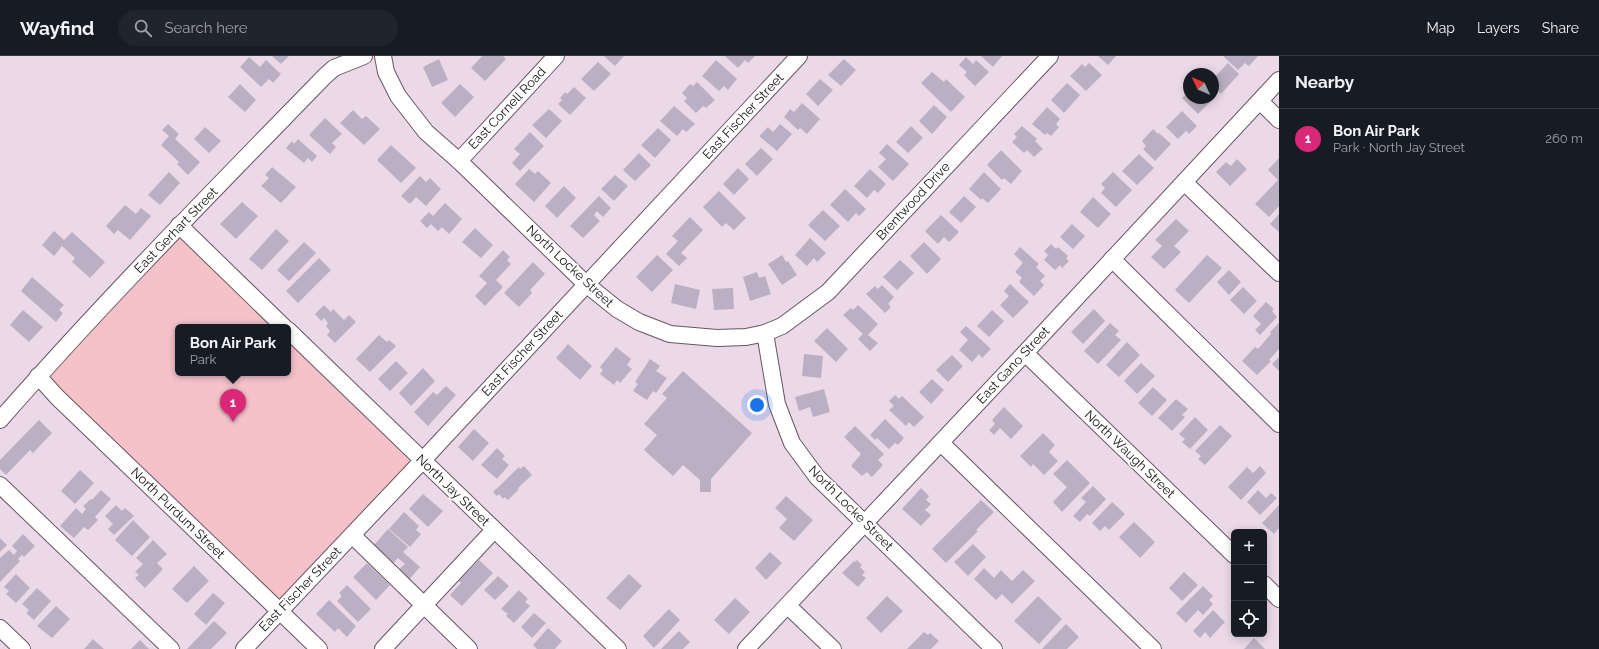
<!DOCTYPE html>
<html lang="en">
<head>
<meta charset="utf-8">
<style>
  body { margin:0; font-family:Raleway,sans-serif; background:#20242c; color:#f1f3f6 }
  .controls { position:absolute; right:12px; bottom:12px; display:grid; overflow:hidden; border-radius:6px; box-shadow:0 2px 10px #0003 }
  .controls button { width:36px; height:36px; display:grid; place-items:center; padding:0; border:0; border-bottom:1px solid #363941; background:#171b24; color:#f1f3f6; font:20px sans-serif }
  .compass { position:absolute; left:1183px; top:12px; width:36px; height:36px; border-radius:50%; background:#171b24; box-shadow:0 2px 10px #0003; rotate:314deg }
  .you { position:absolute; left:757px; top:349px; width:14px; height:14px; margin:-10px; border:3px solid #fff; border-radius:50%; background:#1a73e8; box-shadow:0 0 0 6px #1a73e833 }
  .badge { display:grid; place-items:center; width:26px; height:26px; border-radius:50%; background:#db2777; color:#fff; font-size:13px; font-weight:700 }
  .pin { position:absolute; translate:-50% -33px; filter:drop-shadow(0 1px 2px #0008) }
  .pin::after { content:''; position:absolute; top:21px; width:14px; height:12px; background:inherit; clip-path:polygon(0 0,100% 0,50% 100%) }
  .popup { position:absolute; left:175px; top:268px; width:116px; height:52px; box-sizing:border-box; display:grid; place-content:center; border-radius:6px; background:#171b24; filter:drop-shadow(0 1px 3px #0005); font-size:13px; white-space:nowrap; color:#9ea1a6 }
  .popup b { font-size:15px; color:#f1f3f6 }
  .popup::after { content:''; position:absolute; left:50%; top:100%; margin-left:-8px; border:8px solid transparent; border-top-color:#171b24 }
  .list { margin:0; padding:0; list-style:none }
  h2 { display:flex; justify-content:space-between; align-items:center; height:52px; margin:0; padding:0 16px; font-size:17px }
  h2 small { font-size:13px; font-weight:400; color:#9ea1a6 }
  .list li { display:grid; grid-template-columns:26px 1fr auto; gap:12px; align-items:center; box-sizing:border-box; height:60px; padding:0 16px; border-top:1px solid #363941 }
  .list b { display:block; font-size:15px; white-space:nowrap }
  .list p { margin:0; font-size:13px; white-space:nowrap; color:#9ea1a6 }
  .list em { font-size:13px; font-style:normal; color:#9ea1a6 }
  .icon { flex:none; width:22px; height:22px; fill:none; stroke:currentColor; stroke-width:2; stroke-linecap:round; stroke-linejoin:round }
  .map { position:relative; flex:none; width:1279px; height:593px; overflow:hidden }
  header { display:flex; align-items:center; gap:24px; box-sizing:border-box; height:56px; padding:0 20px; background:#171b24; border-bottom:1px solid #363941 }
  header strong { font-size:19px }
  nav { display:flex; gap:22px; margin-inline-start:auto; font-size:14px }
  .search { width:280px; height:36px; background:#20242c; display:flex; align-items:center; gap:10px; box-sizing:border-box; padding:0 14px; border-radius:22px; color:#9ea1a6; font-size:15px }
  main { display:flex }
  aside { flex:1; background:#171b24 }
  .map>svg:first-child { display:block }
</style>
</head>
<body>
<header>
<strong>Wayfind</strong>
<div class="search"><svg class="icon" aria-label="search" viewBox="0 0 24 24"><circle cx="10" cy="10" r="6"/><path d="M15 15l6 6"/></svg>Search here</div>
<nav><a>Map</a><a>Layers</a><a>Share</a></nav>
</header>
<main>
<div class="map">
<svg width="1279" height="593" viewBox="0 0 1279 593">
  <rect width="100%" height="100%" fill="#ecd9e8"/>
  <polygon fill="#f5c2ca" points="179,169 284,271 178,271 178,317 288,317 288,274 423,404 279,555 38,320"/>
  <g fill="#bbb0c3">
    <polygon points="272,0 289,0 281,8"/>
    <polygon points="482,0 503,0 506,3 485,25 471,12"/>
    <polygon points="604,0 624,0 615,10"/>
    <polygon points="725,0 755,0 748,7 745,4 738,12"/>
    <polygon points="981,0 1002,0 993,11"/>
    <polygon points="1098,0 1116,0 1108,9"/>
    <polygon points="1223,0 1258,0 1249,10 1245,7 1238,14"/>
    <polygon points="249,1 260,11 266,4 281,18 273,27 269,23 261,31 240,11"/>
    <polygon points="966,1 973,8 976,4 989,16 975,30 964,19 967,16 959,9"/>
    <polygon points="439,3 448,24 432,31 423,11"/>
    <polygon points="844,3 856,14 841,30 828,19"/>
    <polygon points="716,4 737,23 728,34 724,30 719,35 702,20"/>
    <polygon points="598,6 611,18 594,35 581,23"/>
    <polygon points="1089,7 1102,19 1086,35 1070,20 1082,8 1085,11"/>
    <polygon points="1228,7 1239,18 1221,38 1213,30 1213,23"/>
    <polygon points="932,16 944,26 946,23 965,41 951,56 921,27"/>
    <polygon points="820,23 833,34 818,50 806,38"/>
    <polygon points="697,26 715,44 706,52 703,50 696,57 684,45 687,42 682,37 690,28 693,30"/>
    <polygon points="1067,27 1080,39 1064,57 1051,44"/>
    <polygon points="240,28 256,44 245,56 228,41"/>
    <polygon points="460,28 474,41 455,61 441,47"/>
    <polygon points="574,31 586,42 570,59 558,48 562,44 560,42 565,36 567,38"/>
    <polygon points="1189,35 1189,42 1208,42 1211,45 1198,58 1182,42"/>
    <polygon points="802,47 820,63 807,78 800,72 798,74 784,61 790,53 794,56"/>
    <polygon points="934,49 947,61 932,78 919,65"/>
    <polygon points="674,50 695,68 686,76 683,73 677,80 660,65"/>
    <polygon points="1047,51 1060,63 1056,68 1059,71 1051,80 1047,77 1045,79 1032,68"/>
    <polygon points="549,53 562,65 546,82 532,69"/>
    <polygon points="353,54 362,63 366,60 380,73 364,89 340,67"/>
    <polygon points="1182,55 1197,70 1189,78 1186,75 1178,83 1166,71"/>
    <polygon points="325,62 342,78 332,87 336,91 330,98 309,79"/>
    <polygon points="168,68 179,78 175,83 200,106 188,119 177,108 179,106 161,89 169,80 162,74"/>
    <polygon points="780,68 792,78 777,95 759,80 768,71 773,76"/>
    <polygon points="911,70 923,82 908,97 896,86"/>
    <polygon points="1022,70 1037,83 1035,85 1043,93 1034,101 1027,94 1024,97 1012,86 1017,81 1014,78"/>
    <polygon points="205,71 221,85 209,97 194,83"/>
    <polygon points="658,72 671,84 655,102 641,89"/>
    <polygon points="1153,73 1158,78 1159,77 1171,88 1155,105 1143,93 1146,90 1142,85"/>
    <polygon points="530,76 544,90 520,115 512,107 520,98 514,93"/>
    <polygon points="298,83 317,100 312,106 308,102 304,107 286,92 292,85 294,88"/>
    <polygon points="887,88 909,108 893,125 878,111 886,103 879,97"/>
    <polygon points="391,89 416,112 401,127 377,104"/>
    <polygon points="761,92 773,103 757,120 745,108"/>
    <polygon points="1001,94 1022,115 1011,128 1004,122 1002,124 987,109"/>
    <polygon points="639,97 651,109 635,125 623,114"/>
    <polygon points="1139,98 1154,112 1137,129 1122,115"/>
    <polygon points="1279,102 1279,150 1269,161 1255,148 1278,124 1268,114"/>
    <polygon points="1237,103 1247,113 1230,130 1216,116 1226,106 1231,110"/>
    <polygon points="272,111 296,131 281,147 261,130 269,122 265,119"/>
    <polygon points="738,112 749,123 734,139 723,128"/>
    <polygon points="529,113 535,118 538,115 551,127 534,146 515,128"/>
    <polygon points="870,113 886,128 878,137 874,134 867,142 854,130"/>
    <polygon points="169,116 180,127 160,149 148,139"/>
    <polygon points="984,116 1001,133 988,147 982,142 981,144 969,133"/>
    <polygon points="1113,116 1132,134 1116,151 1101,137 1105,132 1101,128"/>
    <polygon points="615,119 628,130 614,145 601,133"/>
    <polygon points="420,120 426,126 430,122 441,133 426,150 416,141 410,148 401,140"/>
    <polygon points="564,130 576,142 557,162 545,150"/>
    <polygon points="845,133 866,153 859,160 856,157 848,166 830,149"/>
    <polygon points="719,135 746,162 734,174 726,167 722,171 703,151"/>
    <polygon points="599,140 611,152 603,161 597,155 594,159 600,165 583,182 570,170"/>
    <polygon points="964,140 976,151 961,167 949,156"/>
    <polygon points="1093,141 1111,158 1098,172 1080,156"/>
    <polygon points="242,146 258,160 236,183 220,168"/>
    <polygon points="445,147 462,163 449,178 442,171 438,175 431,168 427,172 420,165 429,156 433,160"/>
    <polygon points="125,149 136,158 141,152 151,160 130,184 118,174 114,178 106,170"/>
    <polygon points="823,154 840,170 825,185 808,169"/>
    <polygon points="1279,158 1279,176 1270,168"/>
    <polygon points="941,159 959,176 949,186 944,181 938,188 925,175"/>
    <polygon points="690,161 703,174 681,197 687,202 679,210 666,198 678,185 672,180"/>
    <polygon points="1176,163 1189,175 1174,190 1181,196 1164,213 1151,201 1162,190 1155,184"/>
    <polygon points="1072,168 1085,180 1073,193 1060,181"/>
    <polygon points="475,172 493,189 481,202 462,186"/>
    <polygon points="276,173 289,185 262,214 249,203"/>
    <polygon points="54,175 64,184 72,176 105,206 90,222 72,206 75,202 62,190 54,200 42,189"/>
    <polygon points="810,182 826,197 817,206 814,202 807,210 795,199"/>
    <polygon points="304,186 316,197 289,225 277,214"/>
    <polygon points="924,186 941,203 927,218 910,200"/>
    <polygon points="1051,188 1056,193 1058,191 1068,200 1066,202 1069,205 1062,212 1060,209 1055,214 1044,204 1048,199 1044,195"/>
    <polygon points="1020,191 1039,208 1036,211 1045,220 1040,225 1044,229 1034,240 1019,226 1022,222 1015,216 1023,207 1014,198"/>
    <polygon points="503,194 510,201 507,204 511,208 496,224 503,231 485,250 475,240 487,227 479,220"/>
    <polygon points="657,199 673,214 652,236 636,221"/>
    <polygon points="782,199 786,206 788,205 797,219 782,229 768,208"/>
    <polygon points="1207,199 1222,212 1189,247 1175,234"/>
    <polygon points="319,202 331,214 298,247 286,235"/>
    <polygon points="900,204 914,217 897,234 883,221"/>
    <polygon points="533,206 545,218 530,234 532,237 519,251 504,237"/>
    <polygon points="1229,214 1241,226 1229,239 1217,226"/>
    <polygon points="757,216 759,222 765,220 771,238 750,245 743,221"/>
    <polygon points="32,221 64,249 59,254 63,257 56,266 21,235"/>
    <polygon points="675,228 700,234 696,253 671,247"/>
    <polygon points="1010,228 1029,246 1013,262 1000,249 1009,240 1004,235"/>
    <polygon points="882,229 894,241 888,248 891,251 885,257 866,238 875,230 878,233"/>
    <polygon points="1243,231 1257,245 1244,258 1230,244"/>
    <polygon points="733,232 734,253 714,254 712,233"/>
    <polygon points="1266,246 1274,253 1272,255 1277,261 1260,279 1255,274 1261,268 1253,260"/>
    <polygon points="324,249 331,256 333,253 344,264 349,259 356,266 335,287 327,279 330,275 326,270 328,267 324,262 321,265 315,258"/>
    <polygon points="858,249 878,268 868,279 878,287 870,295 858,283 863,278 843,259 851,252 853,254"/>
    <polygon points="1094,253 1105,265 1083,288 1071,276"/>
    <polygon points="23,254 43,271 29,286 10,269"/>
    <polygon points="992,254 1004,265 989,281 977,270"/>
    <polygon points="1110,267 1119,275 1115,279 1121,284 1098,308 1084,295"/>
    <polygon points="1279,267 1279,293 1269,304 1271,305 1257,319 1242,305 1255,291 1258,293 1271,278 1270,276"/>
    <polygon points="966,270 991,293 982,302 979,298 972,306 959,294 968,284 960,276"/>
    <polygon points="827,272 848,293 836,306 814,285"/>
    <polygon points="379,279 387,286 389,284 396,290 370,316 356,303"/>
    <polygon points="1127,286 1140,299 1119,321 1106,309"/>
    <polygon points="568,288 592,310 580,324 556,302"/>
    <polygon points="616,291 631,303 627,309 632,313 620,327 617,324 614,329 600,318 603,314 600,311"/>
    <polygon points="804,298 823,300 821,322 802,320"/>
    <polygon points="952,299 963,310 948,326 936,314"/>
    <polygon points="1279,301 1279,315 1272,308"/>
    <polygon points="650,303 660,310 656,315 667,322 656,337 653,335 647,344 633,335 638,328 635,326"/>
    <polygon points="396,305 408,317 390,335 378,323"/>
    <polygon points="1141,307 1155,320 1137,338 1124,325"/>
    <polygon points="423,312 435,325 411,350 399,337"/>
    <polygon points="683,315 752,377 711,423 711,436 700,436 700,424 683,409 673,420 644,394 657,379 644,368 667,342 662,338"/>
    <polygon points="932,323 944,334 931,348 919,336"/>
    <polygon points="446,330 456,339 428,370 414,356 433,336 437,339"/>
    <polygon points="1153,331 1167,344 1152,360 1138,347"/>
    <polygon points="824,333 830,356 813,361 810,351 799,355 795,341"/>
    <polygon points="895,339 899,343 902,340 924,361 914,371 909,366 906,370 889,354 894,350 889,345"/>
    <polygon points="1176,343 1188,353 1182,359 1185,361 1172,375 1158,362"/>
    <polygon points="1004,351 1023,370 1011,383 1000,372 994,379 989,374 995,368 992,364"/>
    <polygon points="1195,361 1208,374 1190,393 1182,386 1185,383 1179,378"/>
    <polygon points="885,363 904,382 898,389 895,387 889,393 877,382 875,384 870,379"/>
    <polygon points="39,364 52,377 33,397 30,394 6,419 0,413 0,404"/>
    <polygon points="1220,369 1232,380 1205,409 1198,403 1201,400 1195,395"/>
    <polygon points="855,370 884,398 878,404 883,409 872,421 867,416 862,420 851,410 861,398 844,381"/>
    <polygon points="474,373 489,387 473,405 458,391"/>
    <polygon points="1043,377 1055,389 1049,396 1058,405 1044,419 1033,408 1031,411 1020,400"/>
    <polygon points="497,392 505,400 502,403 509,409 497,423 481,409"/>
    <polygon points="1067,404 1090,427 1062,456 1053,446 1067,431 1053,418"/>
    <polygon points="524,410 532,419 518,432 519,433 508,444 505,441 503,443 499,438 497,440 493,436 519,411 520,413"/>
    <polygon points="1260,410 1266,417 1241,444 1228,431 1247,411 1253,417"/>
    <polygon points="80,414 94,427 75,448 61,435"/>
    <polygon points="1093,430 1106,443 1090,460 1087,458 1080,466 1073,460 1086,446 1081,442"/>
    <polygon points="921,432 929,440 926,444 931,448 925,454 931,459 921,470 902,453"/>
    <polygon points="101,434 111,443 95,461 98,464 88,474 84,471 74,482 60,470 76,452 82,458 86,453 83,450 91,443 92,444"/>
    <polygon points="1258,434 1266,442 1271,437 1277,442 1260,459 1247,446"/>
    <polygon points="423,438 443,455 428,471 409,453"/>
    <polygon points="786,440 813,464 794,485 779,472 787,463 775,452"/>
    <polygon points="981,444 994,456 976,474 978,475 946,507 932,493"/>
    <polygon points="1112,446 1125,458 1109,474 1105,470 1100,475 1092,467"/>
    <polygon points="116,449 122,455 125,452 134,460 114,479 108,473 113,468 105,460"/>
    <polygon points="1279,449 1279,472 1274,478 1262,467"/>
    <polygon points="404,456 419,470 416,474 421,478 410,491 389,473"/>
    <polygon points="133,464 150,481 132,500 115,484"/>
    <polygon points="1134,466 1155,486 1140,502 1119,481"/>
    <polygon points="388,473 408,491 403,496 420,511 408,525 397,515 405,508 398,502 393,507 374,489"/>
    <polygon points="23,478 35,490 24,501 22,499 18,503 20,505 0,526 0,502 9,494 14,499 17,495 12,490"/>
    <polygon points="0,482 7,489 0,496"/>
    <polygon points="153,484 167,498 157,507 163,513 145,532 135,522 139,519 135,516 143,508 136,502"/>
    <polygon points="973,488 986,501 968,520 954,506"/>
    <polygon points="770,496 782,507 766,524 755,512"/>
    <polygon points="479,504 493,517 462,550 450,539 461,527 459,525"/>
    <polygon points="857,504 862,509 860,511 865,516 862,519 866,522 858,531 842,517 854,505 855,506"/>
    <polygon points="367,507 390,529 376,544 353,521"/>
    <polygon points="194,510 209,525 187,547 172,533"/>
    <polygon points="984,512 994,522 1001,514 1012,525 1023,514 1035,525 1012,548 1002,538 996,544 974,523"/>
    <polygon points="1184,516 1198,529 1182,545 1169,532"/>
    <polygon points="16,518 30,532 16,547 6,538 9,535 4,531"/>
    <polygon points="629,518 642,530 620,554 606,542"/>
    <polygon points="498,520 509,530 495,544 484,534"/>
    <polygon points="347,529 371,553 358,566 337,545 342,540 339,537"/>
    <polygon points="1203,530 1213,540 1209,544 1213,548 1203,559 1198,554 1186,567 1176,557"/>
    <polygon points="37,532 51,545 34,564 26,557 29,554 22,548"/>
    <polygon points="519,534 528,543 525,546 530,550 514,567 506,560 508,558 501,553"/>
    <polygon points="213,537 225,547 206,569 194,558"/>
    <polygon points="887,540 903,555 881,577 866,562"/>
    <polygon points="1038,540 1062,563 1039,588 1014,565"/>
    <polygon points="735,542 750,556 729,578 714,564"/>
    <polygon points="329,544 356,570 347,581 338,572 335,576 316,558"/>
    <polygon points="56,550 70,563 52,582 37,570"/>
    <polygon points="669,553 680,564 654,592 643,580"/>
    <polygon points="1213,554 1225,566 1210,582 1205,576 1200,582 1193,575"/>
    <polygon points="534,557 546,567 532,582 521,571"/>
    <polygon points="214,565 227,577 211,593 187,593"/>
    <polygon points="1066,568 1079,581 1067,593 1042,593"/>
    <polygon points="548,572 562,585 555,593 537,593 533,589"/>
    <polygon points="679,575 690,586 683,593 661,593"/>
    <polygon points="924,576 928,579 930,577 939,585 931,593 907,593"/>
    <polygon points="1254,582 1265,593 1244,593"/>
    <polygon points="93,583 104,593 84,593"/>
    <polygon points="140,584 149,593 131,593"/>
  </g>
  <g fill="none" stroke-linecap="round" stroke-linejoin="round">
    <defs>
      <g id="minor">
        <polyline points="383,0 386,16 398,40 426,76 459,105 586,228 617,253 639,266 670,278 717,282 746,281 765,277 782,270 828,236 1050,0"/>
        <polyline points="1260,45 1279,64"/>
        <polyline points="459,105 556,0"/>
        <polyline points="1184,126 1279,217"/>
        <polyline points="179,169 284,271"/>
        <polyline points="1112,203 1279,368"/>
        <polyline points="288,274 618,593"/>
        <polyline points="765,277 777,348 792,387 817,421 994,593"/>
        <polyline points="1025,297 1234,499"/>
        <polyline points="38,320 57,341 319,593"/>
        <path d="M0 364C104 245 215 133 325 20L334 12 364 0"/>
        <polyline points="941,387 1153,593"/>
        <polyline points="0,429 171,593"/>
        <polyline points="352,479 469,593"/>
        <polyline points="1264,528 1279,543"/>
        <polyline points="788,550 833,593"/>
        <polyline points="0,572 22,593"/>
        <polyline points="244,593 423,404 799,0"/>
        <polyline points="383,593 494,474"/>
        <polyline points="746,593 1025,297 1279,24"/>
      </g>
    </defs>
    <use href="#minor" stroke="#665663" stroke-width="18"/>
    <use href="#minor" stroke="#fff" stroke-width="16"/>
  </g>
  <g text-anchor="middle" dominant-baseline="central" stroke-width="3.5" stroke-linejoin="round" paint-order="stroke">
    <g font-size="13" fill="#191218" stroke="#fff">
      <text transform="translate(507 52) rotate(-47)">East Cornell Road</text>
      <text transform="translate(743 60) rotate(-47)">East Fischer Street</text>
      <text transform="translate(913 145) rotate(-47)">Brentwood Drive</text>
      <text transform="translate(176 174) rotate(-46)">East Gerhart Street</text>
      <text transform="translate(570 210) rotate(43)">North Locke Street</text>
      <text transform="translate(522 297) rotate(-47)">East Fischer Street</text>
      <text transform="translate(1013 309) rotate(-47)">East Gano Street</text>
      <text transform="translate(1130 398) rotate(44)">North Waugh Street</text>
      <text transform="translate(453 434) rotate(44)">North Jay Street</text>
      <text transform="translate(851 452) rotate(45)">North Locke Street</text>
      <text transform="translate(178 457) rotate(44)">North Purdum Street</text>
      <text transform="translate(300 533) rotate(-46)">East Fischer Street</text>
    </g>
  </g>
</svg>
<div class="controls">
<button>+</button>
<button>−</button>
<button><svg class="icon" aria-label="locate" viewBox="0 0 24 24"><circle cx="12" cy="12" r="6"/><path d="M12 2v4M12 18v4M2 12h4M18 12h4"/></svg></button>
</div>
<svg class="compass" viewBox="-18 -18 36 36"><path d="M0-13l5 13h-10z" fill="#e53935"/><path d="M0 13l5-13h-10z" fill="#9ea1a6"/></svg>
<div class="you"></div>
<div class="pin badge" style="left:233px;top:366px">1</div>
<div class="popup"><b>Bon Air Park</b>Park</div>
</div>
<aside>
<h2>Nearby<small></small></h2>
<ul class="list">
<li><span class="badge">1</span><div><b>Bon Air Park</b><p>Park · North Jay Street</p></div><em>260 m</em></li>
</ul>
</aside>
</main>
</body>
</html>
